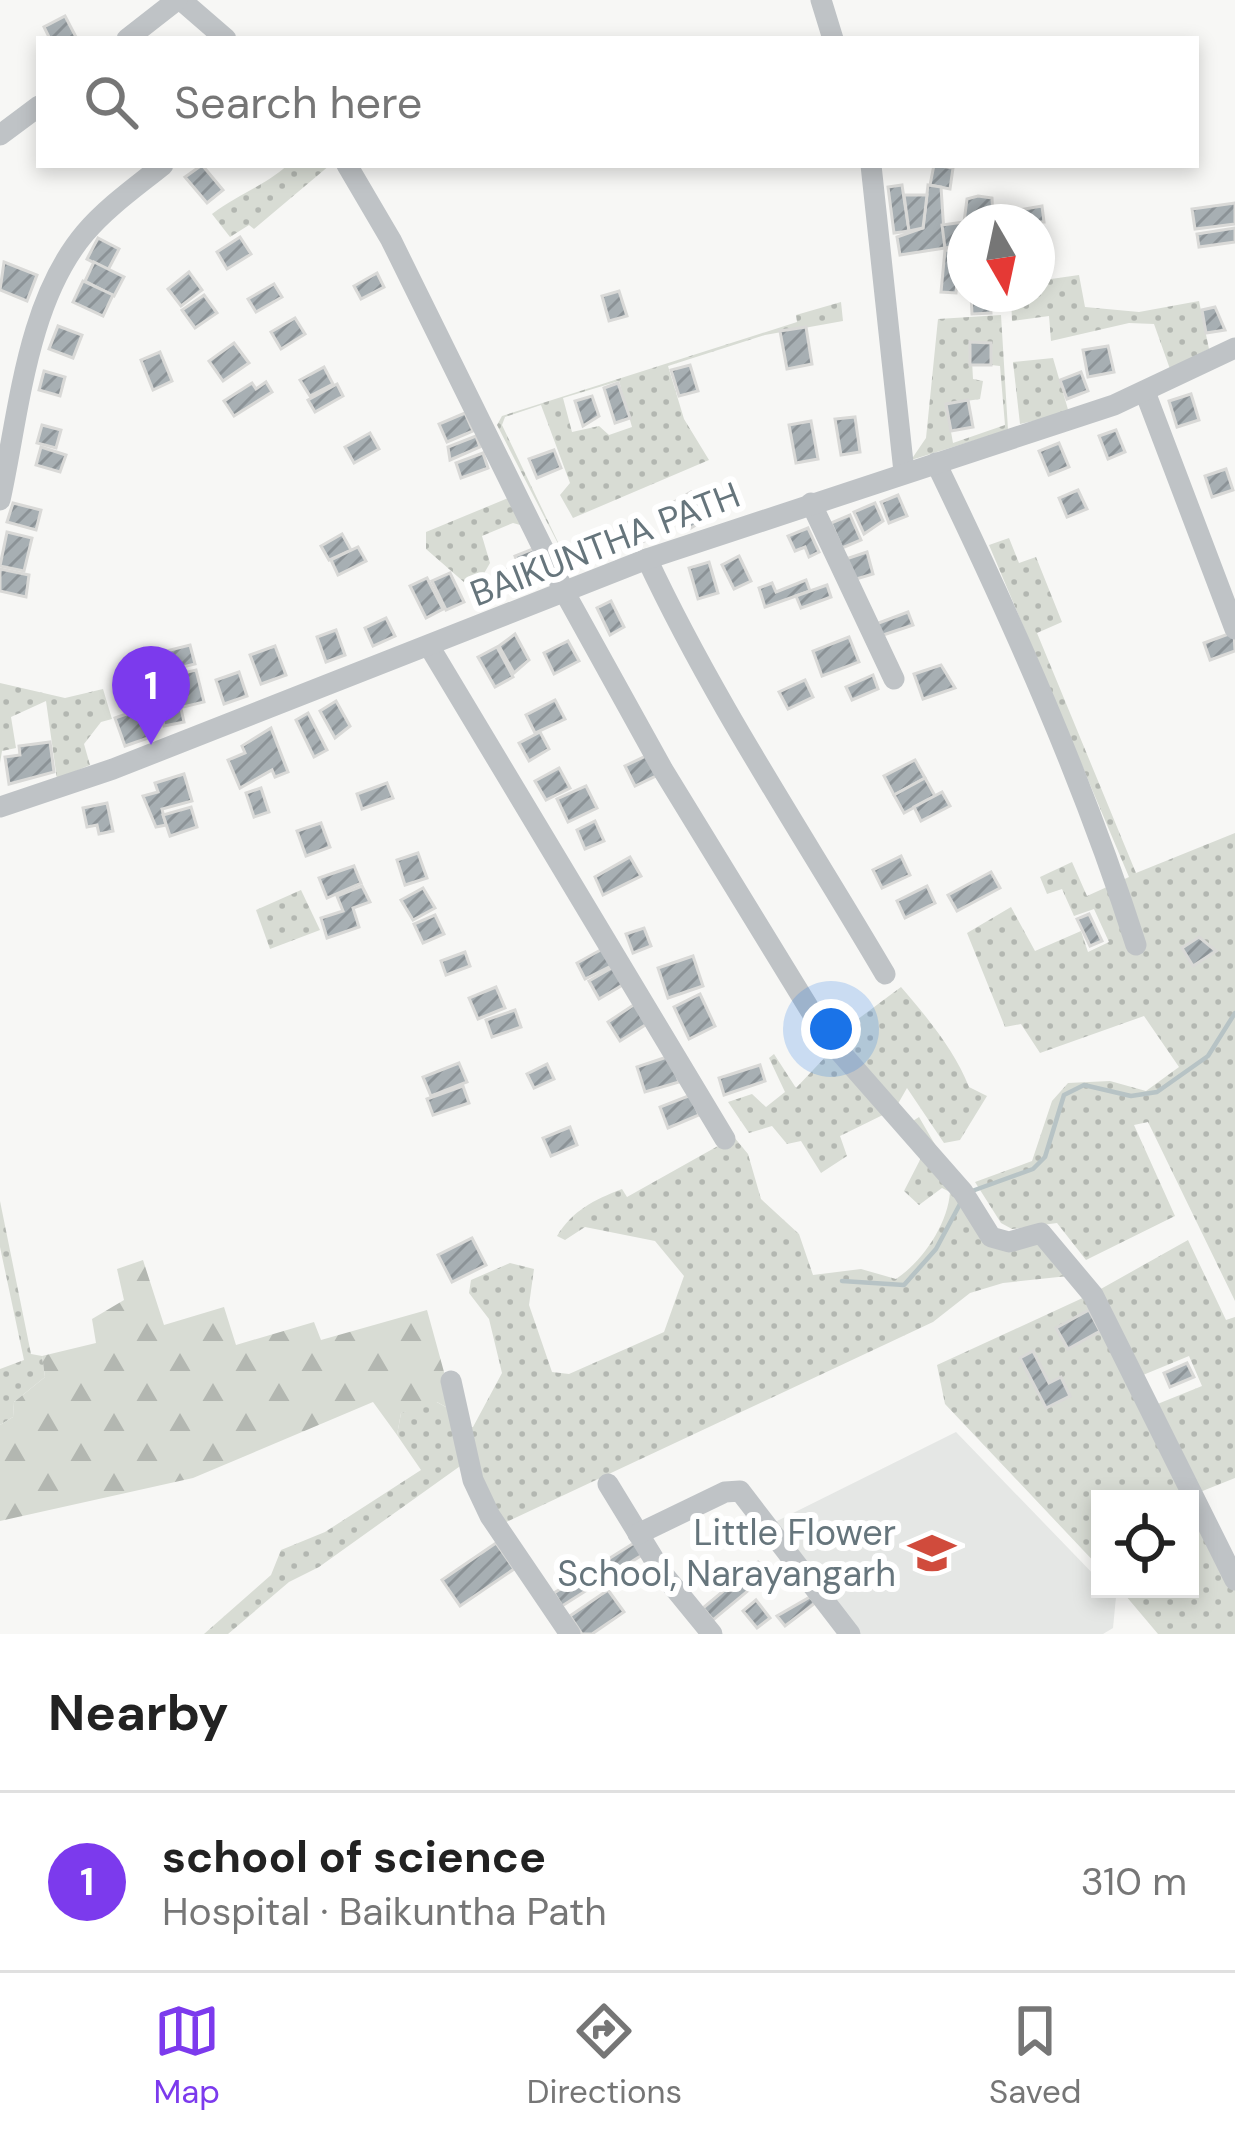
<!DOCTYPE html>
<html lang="en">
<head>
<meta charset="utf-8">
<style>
  body { margin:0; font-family:"DM Sans",sans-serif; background:#f6f6f6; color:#222 }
  .controls { position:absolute; right:36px; bottom:36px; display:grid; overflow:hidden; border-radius:0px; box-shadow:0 6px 18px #0003 }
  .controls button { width:108px; height:108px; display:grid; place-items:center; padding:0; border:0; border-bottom:3px solid #e0e0e0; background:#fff; color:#222; font:60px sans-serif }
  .compass { position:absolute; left:947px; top:204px; width:108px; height:108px; border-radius:50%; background:#fff; box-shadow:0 6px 18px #0003; rotate:171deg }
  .you { position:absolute; left:831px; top:1029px; width:42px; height:42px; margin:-30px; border:9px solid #fff; border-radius:50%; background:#1a73e8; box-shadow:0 0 0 18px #1a73e833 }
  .badge { display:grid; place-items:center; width:78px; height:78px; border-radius:50%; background:#7c3aed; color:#fff; font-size:39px; font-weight:700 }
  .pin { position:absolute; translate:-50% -99px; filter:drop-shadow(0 3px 6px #0008) }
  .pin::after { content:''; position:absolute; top:63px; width:42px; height:36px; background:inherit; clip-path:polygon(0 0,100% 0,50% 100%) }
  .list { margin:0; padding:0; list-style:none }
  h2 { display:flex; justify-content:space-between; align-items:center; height:156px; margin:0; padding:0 48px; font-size:51px }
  h2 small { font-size:39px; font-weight:400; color:#767676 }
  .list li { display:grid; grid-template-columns:78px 1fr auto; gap:36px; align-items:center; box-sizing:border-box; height:180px; padding:0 48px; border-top:3px solid #e0e0e0 }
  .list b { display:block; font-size:45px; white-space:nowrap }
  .list p { margin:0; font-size:39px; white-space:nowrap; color:#767676 }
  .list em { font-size:39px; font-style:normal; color:#767676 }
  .icon { flex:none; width:66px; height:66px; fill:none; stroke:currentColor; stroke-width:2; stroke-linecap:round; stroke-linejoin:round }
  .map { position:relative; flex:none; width:1235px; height:1634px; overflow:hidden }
  .search { position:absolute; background:#fff; box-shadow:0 6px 18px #0003; left:36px; right:36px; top:36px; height:132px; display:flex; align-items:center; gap:30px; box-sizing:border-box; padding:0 42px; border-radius:0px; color:#767676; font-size:45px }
  .sheet { height:336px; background:#fff }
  nav { display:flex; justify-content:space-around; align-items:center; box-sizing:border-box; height:168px; border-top:3px solid #e0e0e0; background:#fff; font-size:33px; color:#767676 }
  nav a { display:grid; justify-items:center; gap:6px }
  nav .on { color:#7c3aed }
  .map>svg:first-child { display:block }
</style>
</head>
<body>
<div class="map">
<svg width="1235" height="1634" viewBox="0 0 1235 1634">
  <defs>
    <pattern id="grass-dots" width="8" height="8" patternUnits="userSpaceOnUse" patternTransform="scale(3)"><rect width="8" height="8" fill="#d8dcd4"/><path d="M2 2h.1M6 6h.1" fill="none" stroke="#b3b7b1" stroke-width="1.8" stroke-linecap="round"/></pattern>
    <pattern id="forest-firs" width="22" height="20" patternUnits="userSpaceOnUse" patternTransform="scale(3)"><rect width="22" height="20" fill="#d8dcd4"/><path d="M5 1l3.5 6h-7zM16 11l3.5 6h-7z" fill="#b3b7b1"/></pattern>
    <pattern id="building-hatch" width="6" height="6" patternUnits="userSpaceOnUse" patternTransform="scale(3)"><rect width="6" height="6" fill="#a7afb3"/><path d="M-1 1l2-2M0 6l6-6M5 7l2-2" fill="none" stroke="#8c9397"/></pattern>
  </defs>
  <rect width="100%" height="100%" fill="#f7f7f5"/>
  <polygon fill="#e5e7e5" points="956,1432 1100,1581 1100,1589 1116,1597 1113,1628 1103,1634 854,1634 767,1526"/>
  <g fill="url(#grass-dots)" fill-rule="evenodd">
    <path d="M288 165H330L254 229 249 225 230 237 212 214C239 194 262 187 288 165Z"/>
    <polygon points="1079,275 1085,307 1139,312 1199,301 1209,349 1170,369 1154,324 1129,323 1051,341 1049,316 1012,321 1011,294 1037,294 1037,281"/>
    <path d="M841 302 843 321 765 335 668 366 684 419 709 460 573 518 560 495 570 483 541 405 505 417 502 425 568 563 497 425 502 416 797 322 796 315ZM619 381 632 427 609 435 599 426 572 432 563 398Z"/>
    <path d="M1001 315 1008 430 911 460 926 438 938 319ZM971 343H991V365L1000 366 1005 425 953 443 946 404 980 399 983 381 973 379Z"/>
    <polygon points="1053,358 1069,413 1020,424 1013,362"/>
    <polygon points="518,494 524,526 513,523 482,536 490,563 482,577 465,583 426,549 426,532"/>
    <polygon points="1009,538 1019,563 1036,557 1062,622 1037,633 1136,873 1235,833 1235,1301 1148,1122 1134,1125 1175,1216 1086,1260 1057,1223 1012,1229 1001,1223 975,1182 1032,1161 1052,1101 1068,1083 1110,1081 1146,1091 1179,1067 1144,1016 1040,1053 1021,1024 1005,1027 967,933 1011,907 1035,951 1081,931 1088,952 1109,942 1094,909 1074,916 1062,889 1047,894 1040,877 1072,862 1087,896 1129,877 989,545"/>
    <polygon points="0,683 65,698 103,689 112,719 101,722 84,744 90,765 57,779 46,701 11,717 16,748 2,751 0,763"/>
    <polygon points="301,890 320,930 270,949 256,910"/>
    <path d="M901 987C927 1017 955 1051 969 1087L987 1096 960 1140 944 1143 907 1088 895 1109 840 1136 847 1156 821 1173 801 1141 787 1144 772 1126 749 1133 728 1102 752 1094 766 1107 785 1092 769 1058 774 1054 796 1088 848 1033 846 1028Z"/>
    <path d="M919 1117 951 1172 998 1229 1005 1234 1050 1229 1087 1274 1003 1283 970 1293 933 1322 502 1524 470 1459 319 1567 289 1582 228 1634H204L271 1575 281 1550 325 1532 421 1470 397 1435 401 1413 433 1400 455 1412 461 1426 473 1427 502 1373 489 1319 469 1293 471 1280 510 1263 534 1269 529 1305 552 1372 569 1374 664 1332 684 1276 655 1241 585 1227 565 1240 557 1236C573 1210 594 1200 622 1189L627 1197 734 1137 748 1154 761 1199 799 1234 813 1275 861 1269 896 1279C922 1262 948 1224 950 1192L942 1188 919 1205 904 1191 921 1158 902 1128Z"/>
    <polygon points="0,1201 31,1354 42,1356 45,1377 14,1402 13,1417 0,1425 0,1369 24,1360 0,1247"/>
    <polygon points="1188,1240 1226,1320 1235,1317 1235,1478 1200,1492 1155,1405 1202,1386 1189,1356 1143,1375 1099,1290"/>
    <polygon points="1087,1296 1235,1587 1235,1634 1158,1634 1120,1589 1190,1589 1190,1499 1100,1499 1100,1568 945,1404 937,1365"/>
  </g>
  <polygon fill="url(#forest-firs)" points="143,1260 164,1325 224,1307 236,1345 314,1322 321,1340 427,1310 455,1412 437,1402 401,1413 397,1435 373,1402 193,1478 0,1521 0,1425 13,1417 14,1402 45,1377 42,1356 96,1343 92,1319 124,1300 117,1269"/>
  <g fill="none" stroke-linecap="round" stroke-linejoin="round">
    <g stroke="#b7c3c5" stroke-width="4.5">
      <polyline points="972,1191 1033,1169 1045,1157 1064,1095 1084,1085 1131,1096 1157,1092 1208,1056 1235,1013"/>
      <polyline points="842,1281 904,1285 936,1249 960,1204"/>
    </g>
  </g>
  <g fill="url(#building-hatch)" stroke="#d9d9d7" stroke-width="3">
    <polygon points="65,16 77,39 50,39 44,27"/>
    <polygon points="202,165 223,190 207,203 185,177"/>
    <polygon points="934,165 953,168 950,189 930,185"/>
    <polygon points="902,185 909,231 894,233 888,187"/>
    <polygon points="928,185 941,187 945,248 900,255 897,237 923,228"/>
    <polygon points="904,195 927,195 923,228 909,231"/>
    <polygon points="978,196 992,198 993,219 964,222 967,199"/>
    <polygon points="1235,203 1235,224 1195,229 1192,209"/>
    <polygon points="1042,206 1044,222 1015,222 1013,211"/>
    <polygon points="964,222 965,245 945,248 942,225"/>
    <polygon points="1235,228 1235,242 1199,247 1197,234"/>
    <polygon points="240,237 251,254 227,269 217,252"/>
    <polygon points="98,238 119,249 108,270 87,259"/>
    <polygon points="945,250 960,251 956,293 941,292"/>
    <polygon points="4,262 37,275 27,301 0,290"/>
    <polygon points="94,262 124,277 114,296 85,281"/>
    <polygon points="189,272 202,290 181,306 168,289"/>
    <polygon points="377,273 384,287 361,299 354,286"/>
    <polygon points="83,281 113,295 103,316 73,302"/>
    <polygon points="274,284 282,297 256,312 248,299"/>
    <polygon points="619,291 627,316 609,321 602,296"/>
    <polygon points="971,294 990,294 991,313 972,314"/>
    <polygon points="204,295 217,313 195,328 182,310"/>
    <polygon points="1215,307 1225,330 1206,333 1202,310"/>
    <polygon points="295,318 305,334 281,349 271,332"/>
    <polygon points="58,326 82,335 73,358 49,349"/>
    <polygon points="806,327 812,364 787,369 780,331"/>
    <polygon points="970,342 991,343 991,365 970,365"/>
    <polygon points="234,343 249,363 223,381 209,361"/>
    <polygon points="1108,346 1114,372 1088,377 1083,350"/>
    <polygon points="160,352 172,381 153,390 141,360"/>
    <polygon points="690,365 698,391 679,396 671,370"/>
    <polygon points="324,367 333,384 310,396 300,380"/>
    <polygon points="44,371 65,377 60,396 39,390"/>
    <polygon points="1081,372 1088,391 1067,399 1060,380"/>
    <polygon points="266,382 272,392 234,416 224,401 252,383 256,389"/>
    <polygon points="618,383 630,418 615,423 604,388"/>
    <polygon points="337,384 343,396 315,412 308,400"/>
    <polygon points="1191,394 1199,420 1177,427 1169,401"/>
    <polygon points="592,396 599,416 583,426 575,401"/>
    <polygon points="968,400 973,427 951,431 946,404"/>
    <polygon points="465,413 473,431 447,442 439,424"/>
    <polygon points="855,417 860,452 841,455 835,419"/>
    <polygon points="811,421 818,459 796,463 789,425"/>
    <polygon points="42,425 61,430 56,448 37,443"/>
    <polygon points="1116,430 1125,452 1108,459 1099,436"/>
    <polygon points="370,433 379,449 354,463 345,447"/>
    <polygon points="476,436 480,447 450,460 448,447"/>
    <polygon points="1059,443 1069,467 1049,475 1039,451"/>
    <polygon points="41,447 66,455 60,472 36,465"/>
    <polygon points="554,450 561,468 537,478 529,459"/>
    <polygon points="483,453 488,468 461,478 456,463"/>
    <polygon points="1226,469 1233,490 1212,497 1205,476"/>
    <polygon points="1078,490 1087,509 1067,517 1059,498"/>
    <polygon points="691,492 707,518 691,528 674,502"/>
    <polygon points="898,495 907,516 889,523 881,502"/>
    <polygon points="13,503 41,510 36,530 7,522"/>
    <polygon points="875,503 883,521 864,534 854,512"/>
    <polygon points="850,515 861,540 842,548 831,523"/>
    <polygon points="639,519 647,540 632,546 624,524"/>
    <polygon points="808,528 819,552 809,557 805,547 795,551 788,536"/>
    <polygon points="7,532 32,538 24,571 0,566"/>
    <polygon points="342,534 351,550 329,560 321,546"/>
    <polygon points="358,547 366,561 338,575 331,560"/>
    <polygon points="533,549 543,574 526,584 515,556"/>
    <polygon points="867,552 873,574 853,580 846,559"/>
    <polygon points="739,556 751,581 734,589 722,565"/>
    <polygon points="709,562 718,593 698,599 689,568"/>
    <polygon points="513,564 522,582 502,591 496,579"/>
    <polygon points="0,569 29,575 26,597 0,591"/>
    <polygon points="450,573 464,602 446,610 432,581"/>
    <polygon points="427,578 443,609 426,618 410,586"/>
    <polygon points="806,580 810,591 765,607 759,588 772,583 776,592"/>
    <polygon points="827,585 831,597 801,608 796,596"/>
    <polygon points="611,601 624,627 610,635 597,608"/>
    <polygon points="908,612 913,625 880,636 876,624"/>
    <polygon points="386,618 395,636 373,646 365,628"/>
    <polygon points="336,630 345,655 326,662 317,637"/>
    <polygon points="1234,632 1235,651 1210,660 1204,643"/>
    <polygon points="515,634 529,660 514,673 499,646"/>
    <polygon points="849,637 859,662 822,676 813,651"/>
    <polygon points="568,641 579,661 554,674 544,653"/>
    <polygon points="190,645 195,664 171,670 166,651"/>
    <polygon points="275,646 286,675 261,684 250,655"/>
    <polygon points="497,647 513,677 495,687 478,657"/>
    <polygon points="941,665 955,688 923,699 914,674"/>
    <polygon points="196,670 204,702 183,707 175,675"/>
    <polygon points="239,672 247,696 224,704 216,680"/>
    <polygon points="873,675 878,689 852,700 846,687"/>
    <polygon points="805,680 813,697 788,709 779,692"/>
    <polygon points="177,691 184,722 164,726 157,695"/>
    <polygon points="555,700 565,719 535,733 526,715"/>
    <polygon points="336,701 350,726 335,738 320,711"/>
    <polygon points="138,710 148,738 125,746 115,718"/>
    <polygon points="308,713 327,750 314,757 296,720"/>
    <polygon points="271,728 288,772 275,777 272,770 240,788 228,760 245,753 242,746"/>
    <polygon points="540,732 549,749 529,761 519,743"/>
    <polygon points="50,742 54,772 9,784 5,757 20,755 19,746"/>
    <polygon points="650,754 660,774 635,786 625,766"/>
    <polygon points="915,760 925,778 894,795 884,776"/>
    <polygon points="559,768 570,788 546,800 535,781"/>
    <polygon points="184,774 192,801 162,809 166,825 156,827 143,796 158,792 155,783"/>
    <polygon points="925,778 935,796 904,813 894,795"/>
    <polygon points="387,783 393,798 362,809 357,794"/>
    <polygon points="586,786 597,808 568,822 557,799"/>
    <polygon points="261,788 269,812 254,817 246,793"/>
    <polygon points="942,792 950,806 921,821 914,807"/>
    <polygon points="107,803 113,831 99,834 97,825 87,827 83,808"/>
    <polygon points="191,807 197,827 170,836 163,815"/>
    <polygon points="595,821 604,841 585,849 577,830"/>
    <polygon points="321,823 330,847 306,856 297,831"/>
    <polygon points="418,853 427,878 405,885 397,860"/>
    <polygon points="901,856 910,875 882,888 873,870"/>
    <polygon points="630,857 641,876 603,895 595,877"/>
    <polygon points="354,866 361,883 327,898 319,878"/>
    <polygon points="991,872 1000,888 957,911 948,895"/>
    <polygon points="362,886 370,902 353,908 359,927 327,938 321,918 343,911 337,896"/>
    <polygon points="927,886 935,903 905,918 897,901"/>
    <polygon points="423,888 435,908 413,920 401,900"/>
    <polygon points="1089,914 1102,941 1090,946 1077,919"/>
    <polygon points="435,915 444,934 423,943 414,924"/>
    <polygon points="644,928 651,946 633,953 626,934"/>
    <polygon points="1199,937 1216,951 1193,966 1182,948"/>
    <polygon points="606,947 615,964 585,979 577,963"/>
    <polygon points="465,952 470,966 446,975 441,961"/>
    <polygon points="693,956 703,986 668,998 658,968"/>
    <polygon points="615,966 626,983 599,999 589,981"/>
    <polygon points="496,987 505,1008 478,1019 469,998"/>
    <polygon points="700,994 715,1026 689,1039 674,1007"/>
    <polygon points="638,1002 650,1022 620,1041 608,1022"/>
    <polygon points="515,1010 521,1027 492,1037 486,1020"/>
    <polygon points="670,1056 679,1082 645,1092 637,1067"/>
    <polygon points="459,1063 467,1082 431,1096 423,1077"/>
    <polygon points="547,1064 554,1079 534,1088 527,1074"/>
    <polygon points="760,1065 765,1081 724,1095 719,1078"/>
    <polygon points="463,1086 469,1103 433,1115 427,1099"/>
    <polygon points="691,1095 699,1115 668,1128 660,1107"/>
    <polygon points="570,1127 577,1145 551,1156 543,1138"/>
    <polygon points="472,1238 486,1265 452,1282 438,1255"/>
    <polygon points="1089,1310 1100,1331 1068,1349 1056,1328"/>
    <polygon points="1033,1351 1049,1383 1061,1377 1070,1396 1046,1408 1020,1358"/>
    <polygon points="1187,1363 1194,1377 1170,1387 1164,1373"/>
    <polygon points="496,1543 514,1569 460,1606 442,1580"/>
    <polygon points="634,1543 642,1555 562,1606 554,1593"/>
    <polygon points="758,1562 768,1574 713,1620 703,1608"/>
    <polygon points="608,1590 624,1612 592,1634 582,1634 570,1616"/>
    <polygon points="810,1597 815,1603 785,1626 777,1616"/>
    <polygon points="756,1600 770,1618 757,1628 743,1611"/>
  </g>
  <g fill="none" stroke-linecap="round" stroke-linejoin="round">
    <g stroke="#bfc3c6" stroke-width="21">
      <polyline points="181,0 226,39"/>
      <polyline points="821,0 833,39"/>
      <polyline points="127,39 177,0"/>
      <polyline points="0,135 39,106"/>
      <polyline points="347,165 391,240 565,593 663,770 826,1036 963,1192 991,1237 1009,1242 1041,1233 1093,1295 1235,1580"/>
      <polyline points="871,165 904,472"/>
      <polyline points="1145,392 1235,629"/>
      <path d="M936 463C1012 620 1083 779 1136 945"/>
      <path d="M0 500C19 414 26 303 85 233 107 207 137 186 163 165"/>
      <polyline points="811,503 894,679"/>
      <path d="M647 559C715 704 804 836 885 974"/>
      <polyline points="429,646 725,1139"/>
      <polyline points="0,807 113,769 647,559 1114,405 1235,348"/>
      <polyline points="451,1381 473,1480 490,1516 570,1634"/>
      <polyline points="608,1484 663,1574 712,1634"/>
      <polyline points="638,1534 725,1492 740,1491 850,1634"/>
    </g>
  </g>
  <defs>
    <symbol id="school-bare" viewBox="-9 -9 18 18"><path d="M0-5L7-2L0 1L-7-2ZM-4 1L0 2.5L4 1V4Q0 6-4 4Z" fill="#d04b3c" stroke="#fff" stroke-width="2.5" paint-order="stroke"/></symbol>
  </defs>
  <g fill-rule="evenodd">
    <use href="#school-bare" x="899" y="1520" width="66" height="66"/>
  </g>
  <g text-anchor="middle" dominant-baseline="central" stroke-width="12" stroke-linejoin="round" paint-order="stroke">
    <g font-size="36" fill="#66757c" stroke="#fff">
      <text transform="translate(605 544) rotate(-21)">BAIKUNTHA PATH</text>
    </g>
    <g font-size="36" fill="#66757c" stroke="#fff" text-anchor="end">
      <text x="896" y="1532">Little Flower<tspan x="896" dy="41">School, Narayangarh</tspan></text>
    </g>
  </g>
</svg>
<div class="controls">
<button><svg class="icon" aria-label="locate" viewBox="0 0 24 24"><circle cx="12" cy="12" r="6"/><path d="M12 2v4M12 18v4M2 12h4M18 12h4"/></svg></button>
</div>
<svg class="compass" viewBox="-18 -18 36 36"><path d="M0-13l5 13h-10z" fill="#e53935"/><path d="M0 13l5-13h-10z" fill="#767676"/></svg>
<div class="you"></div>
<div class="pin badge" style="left:151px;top:745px">1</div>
<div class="search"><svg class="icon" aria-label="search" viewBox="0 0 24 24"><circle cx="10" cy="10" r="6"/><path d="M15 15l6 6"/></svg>Search here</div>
</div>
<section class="sheet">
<h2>Nearby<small></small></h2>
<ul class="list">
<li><span class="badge">1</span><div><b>school of science</b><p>Hospital · Baikuntha Path</p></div><em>310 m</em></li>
</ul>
</section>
<nav>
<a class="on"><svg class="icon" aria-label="map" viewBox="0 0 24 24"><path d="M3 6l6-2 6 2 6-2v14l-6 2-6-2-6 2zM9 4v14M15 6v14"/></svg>Map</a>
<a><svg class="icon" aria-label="directions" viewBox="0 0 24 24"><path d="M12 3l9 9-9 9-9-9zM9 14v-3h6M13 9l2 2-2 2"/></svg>Directions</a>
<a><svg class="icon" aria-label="saved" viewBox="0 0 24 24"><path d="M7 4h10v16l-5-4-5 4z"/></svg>Saved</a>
</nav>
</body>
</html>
